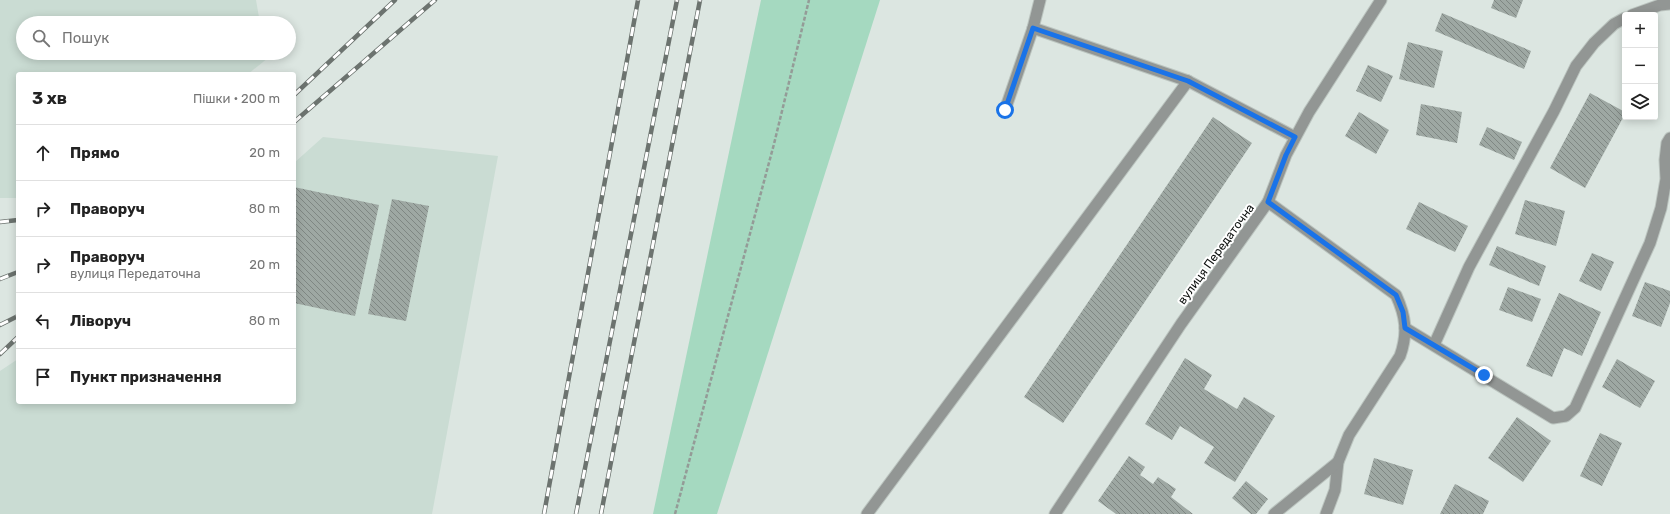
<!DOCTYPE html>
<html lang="uk">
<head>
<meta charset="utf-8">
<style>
  body { margin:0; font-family:Rubik,sans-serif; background:#f2f2f2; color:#222 }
  .controls { position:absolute; right:12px; top:12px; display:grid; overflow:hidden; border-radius:4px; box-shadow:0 2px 10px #0003 }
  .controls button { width:36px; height:36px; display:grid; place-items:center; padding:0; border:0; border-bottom:1px solid #e0e0e0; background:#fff; color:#222; font:20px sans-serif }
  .stop { position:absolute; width:12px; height:12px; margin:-9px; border:3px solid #1a73e8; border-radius:50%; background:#fff }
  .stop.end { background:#1a73e8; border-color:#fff; box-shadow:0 1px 4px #0008 }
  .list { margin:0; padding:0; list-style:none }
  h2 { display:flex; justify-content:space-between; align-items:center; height:52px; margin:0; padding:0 16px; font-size:17px }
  h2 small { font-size:13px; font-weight:400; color:#767676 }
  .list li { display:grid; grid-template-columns:26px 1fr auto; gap:12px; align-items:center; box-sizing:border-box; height:56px; padding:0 16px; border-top:1px solid #e0e0e0 }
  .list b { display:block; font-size:15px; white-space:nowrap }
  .list p { margin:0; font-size:13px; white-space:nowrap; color:#767676 }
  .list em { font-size:13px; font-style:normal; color:#767676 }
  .icon { flex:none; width:22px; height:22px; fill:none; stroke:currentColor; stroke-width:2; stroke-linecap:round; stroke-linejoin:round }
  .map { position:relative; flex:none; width:1670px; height:514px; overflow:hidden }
  .search { position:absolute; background:#fff; box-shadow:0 2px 10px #0003; left:16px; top:16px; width:280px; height:44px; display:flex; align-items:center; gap:10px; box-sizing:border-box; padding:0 14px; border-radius:22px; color:#767676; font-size:15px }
  .panel { position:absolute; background:#fff; box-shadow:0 2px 10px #0003; left:16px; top:72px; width:280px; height:332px; border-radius:4px }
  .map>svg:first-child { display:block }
</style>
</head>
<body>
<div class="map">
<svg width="1670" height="514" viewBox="0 0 1670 514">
  <defs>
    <pattern id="building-back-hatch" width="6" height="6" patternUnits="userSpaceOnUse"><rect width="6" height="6" fill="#9ea8a3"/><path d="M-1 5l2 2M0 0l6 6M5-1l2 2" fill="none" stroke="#7f8783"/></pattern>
  </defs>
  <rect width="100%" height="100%" fill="#dce6e1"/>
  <g fill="#cadcd3">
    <polygon points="0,0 256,0 260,23 23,23 23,53 267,53 268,58 248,74 18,74 18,198 0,198"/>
    <polygon points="323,137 498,156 432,514 0,514 0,371 18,359 18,402 294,402 294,163"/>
  </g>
  <polygon fill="#a5d9c0" points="761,0 880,0 717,514 653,514"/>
  <g fill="url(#building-back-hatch)">
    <polygon points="1494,0 1523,0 1516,18 1491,8"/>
    <polygon points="1442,13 1531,51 1524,69 1435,31"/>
    <polygon points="1408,42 1443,51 1434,88 1399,79"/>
    <polygon points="1368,65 1393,76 1381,102 1356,91"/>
    <polygon points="1590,93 1625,112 1625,114 1585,188 1550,168"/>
    <polygon points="1421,104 1462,112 1457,143 1416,135"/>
    <polygon points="1359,112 1389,130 1376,154 1345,136"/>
    <polygon points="1213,117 1252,143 1063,423 1024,397"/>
    <polygon points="1487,127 1522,142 1514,160 1479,145"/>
    <polygon points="294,187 379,205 355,316 294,303"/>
    <polygon points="392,199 429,206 406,321 368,314"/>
    <polygon points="1525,200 1565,211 1556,246 1515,234"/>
    <polygon points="1419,202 1468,226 1455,252 1406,229"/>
    <polygon points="1497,246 1546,266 1539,286 1489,265"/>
    <polygon points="1592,253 1614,262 1601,291 1579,281"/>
    <polygon points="1645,282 1670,291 1670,303 1661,327 1632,316"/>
    <polygon points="1508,287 1541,299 1532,322 1499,310"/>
    <polygon points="1559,293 1601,312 1582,356 1564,348 1552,377 1526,366"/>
    <polygon points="1185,358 1212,375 1204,389 1237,409 1244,397 1275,416 1235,482 1204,463 1214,447 1180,426 1172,440 1145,424"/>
    <polygon points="1617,359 1655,381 1640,408 1602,387"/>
    <polygon points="1517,417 1551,441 1523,482 1488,458"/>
    <polygon points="1600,433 1622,443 1602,486 1580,476"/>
    <polygon points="1129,456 1145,467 1140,475 1153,484 1158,477 1176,489 1171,497 1193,514 1116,514 1098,501"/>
    <polygon points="1374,458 1413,470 1403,505 1364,494"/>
    <polygon points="1246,481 1268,499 1256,514 1251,514 1232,498"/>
    <polygon points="1455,484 1489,501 1483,514 1440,514"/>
  </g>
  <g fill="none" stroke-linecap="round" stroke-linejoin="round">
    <defs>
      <g id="service">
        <polyline points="1033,28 1040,0"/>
        <polyline points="1005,110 1033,28 1188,81"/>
        <polyline points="867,514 1188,81 1295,137"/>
      </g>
      <g id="minor">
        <polyline points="1632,15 1660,5 1670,4"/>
        <path d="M1268 202 1396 295C1406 317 1408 333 1400 356L1349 435 1338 462 1335 490 1326 514"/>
        <polyline points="1405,328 1553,418 1566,416 1575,408 1650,243 1661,208 1666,179 1665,160 1667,143 1670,138"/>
        <polyline points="1434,345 1469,267 1554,111 1576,66 1594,43 1614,24 1625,18"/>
        <polyline points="1055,514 1181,324 1268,202 1286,155 1309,112 1381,0"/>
        <polyline points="1274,514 1338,462"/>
      </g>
    </defs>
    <use href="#service" stroke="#bbc4bf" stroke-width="13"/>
    <use href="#minor" stroke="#bbc4bf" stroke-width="13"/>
    <polyline stroke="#949b97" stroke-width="2.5" stroke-dasharray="4 2" stroke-linecap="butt" points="675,514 774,144 809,0"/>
    <use href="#service" stroke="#929694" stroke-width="11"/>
    <use href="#minor" stroke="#929694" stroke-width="11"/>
    <defs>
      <g id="rail">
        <polyline points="294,95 395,0"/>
        <polyline points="294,122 435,0"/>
        <polyline points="0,222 18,220"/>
        <polyline points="0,279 18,272"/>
        <polyline points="0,325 18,316"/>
        <polyline points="0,354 18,337"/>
        <polyline points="544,514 638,0"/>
        <polyline points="576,514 677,0"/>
        <polyline points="601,514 700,0"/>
      </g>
    </defs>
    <use href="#rail" stroke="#6c736f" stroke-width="4.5"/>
    <use href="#rail" stroke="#fff" stroke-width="3" stroke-dasharray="9" stroke-linecap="butt"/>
  </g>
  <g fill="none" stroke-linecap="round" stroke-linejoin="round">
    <polyline stroke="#1a73e8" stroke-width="5" points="1005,110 1033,28 1188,81 1295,137 1286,155 1268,202 1396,295 1403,312 1405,328 1484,375"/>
  </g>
  <g text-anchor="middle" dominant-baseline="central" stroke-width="4" stroke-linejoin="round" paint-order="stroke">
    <g font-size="12" fill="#0c100e" stroke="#fff">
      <text transform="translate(1216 254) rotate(-54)">вулиця Передаточна</text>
    </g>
  </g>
</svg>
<div class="controls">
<button>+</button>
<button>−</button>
<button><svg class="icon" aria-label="layers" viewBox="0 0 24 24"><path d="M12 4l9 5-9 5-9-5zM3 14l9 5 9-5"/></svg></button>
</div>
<div class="stop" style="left:1005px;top:110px"></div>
<div class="stop end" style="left:1484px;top:375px"></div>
<div class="search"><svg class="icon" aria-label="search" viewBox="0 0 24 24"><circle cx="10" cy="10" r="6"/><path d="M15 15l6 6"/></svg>Пошук</div>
<section class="panel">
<h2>3 хв<small>Пішки · 200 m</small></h2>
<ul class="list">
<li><svg class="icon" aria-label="ahead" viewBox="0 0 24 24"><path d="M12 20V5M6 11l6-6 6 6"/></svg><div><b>Прямо</b></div><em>20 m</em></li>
<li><svg class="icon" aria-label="right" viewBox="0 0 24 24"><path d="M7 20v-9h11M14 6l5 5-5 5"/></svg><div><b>Праворуч</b></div><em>80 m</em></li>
<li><svg class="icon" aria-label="right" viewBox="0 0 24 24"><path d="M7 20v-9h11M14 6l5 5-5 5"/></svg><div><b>Праворуч</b><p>вулиця Передаточна</p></div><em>20 m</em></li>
<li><svg class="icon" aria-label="left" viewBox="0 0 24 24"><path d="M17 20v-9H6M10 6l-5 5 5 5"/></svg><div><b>Ліворуч</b></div><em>80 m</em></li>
<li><svg class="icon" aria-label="arrive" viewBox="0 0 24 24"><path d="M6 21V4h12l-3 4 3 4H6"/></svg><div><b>Пункт призначення</b></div></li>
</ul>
</section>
</div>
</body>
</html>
